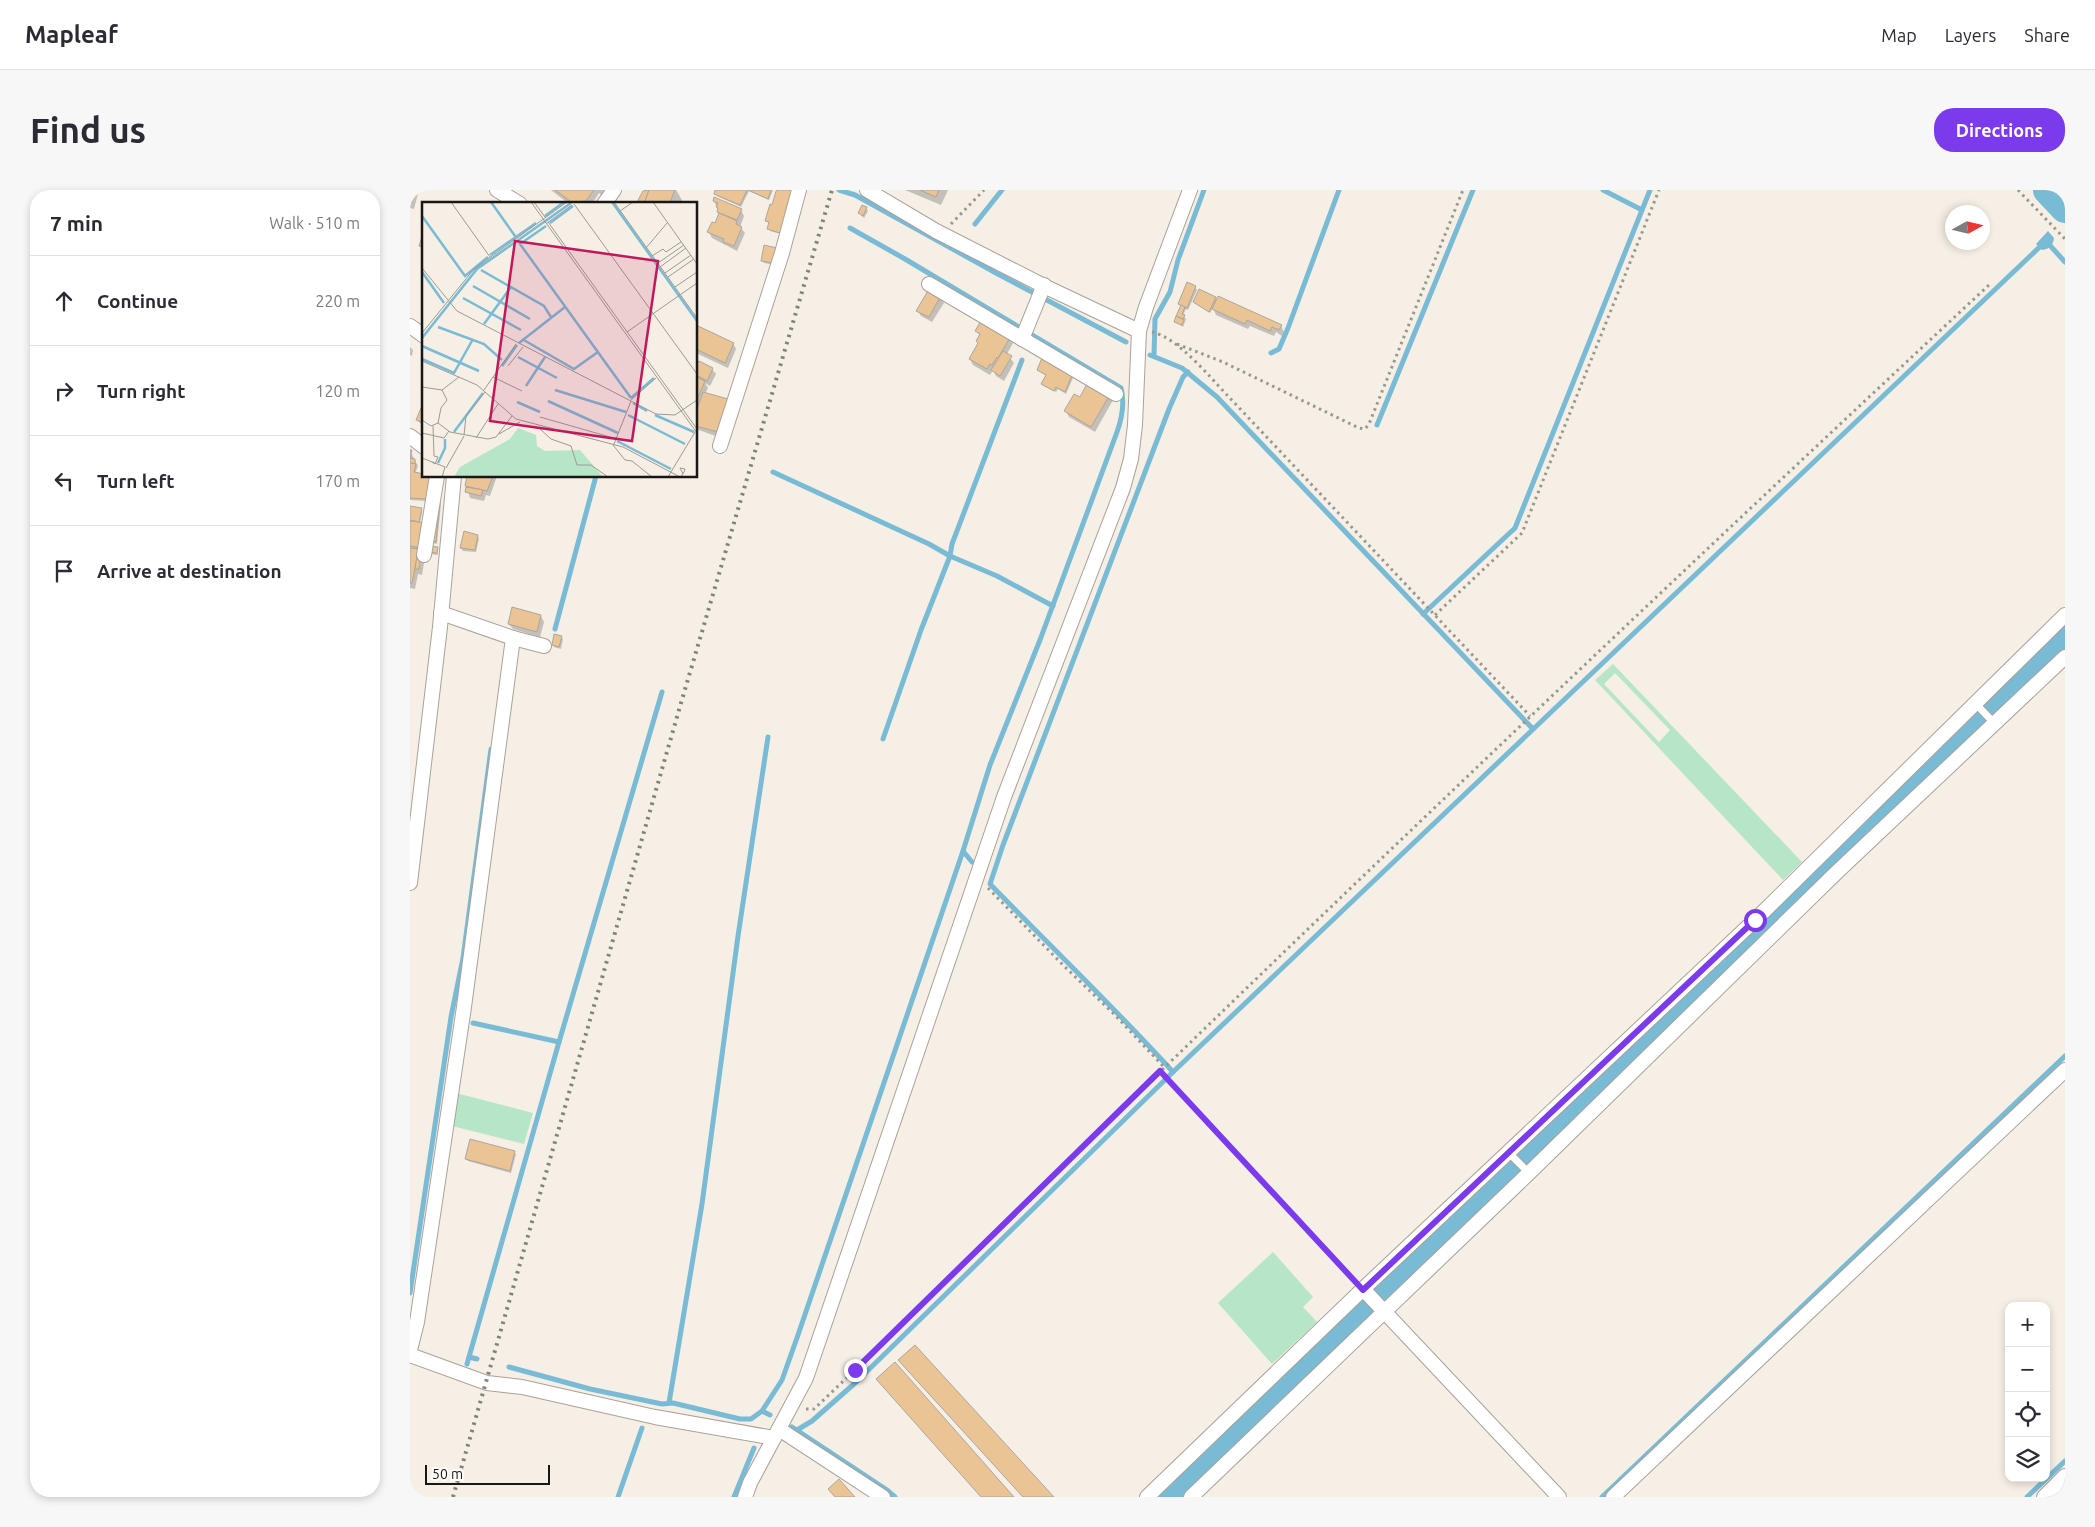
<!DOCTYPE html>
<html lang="en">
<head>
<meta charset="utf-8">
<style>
  body { margin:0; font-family:Ubuntu,sans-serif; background:#f7f7f7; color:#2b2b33 }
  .controls { position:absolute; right:15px; bottom:15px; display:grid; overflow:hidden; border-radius:10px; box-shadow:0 2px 8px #0003 }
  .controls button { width:45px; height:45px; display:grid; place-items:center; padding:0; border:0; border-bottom:1px solid #e1e1e2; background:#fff; color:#2b2b33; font:25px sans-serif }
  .compass { position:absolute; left:1535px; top:15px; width:45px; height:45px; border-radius:50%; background:#fff; box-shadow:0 2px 8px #0003; rotate:82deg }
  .scale { position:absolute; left:15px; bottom:12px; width:125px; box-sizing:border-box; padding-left:5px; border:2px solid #191714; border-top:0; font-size:14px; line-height:18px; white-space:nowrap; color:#191714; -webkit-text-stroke:4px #fefdfb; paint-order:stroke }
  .stop { position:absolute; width:15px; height:15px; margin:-11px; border:4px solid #7c3aed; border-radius:50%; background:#fff }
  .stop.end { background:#7c3aed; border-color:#fff; box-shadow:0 1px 5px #0008 }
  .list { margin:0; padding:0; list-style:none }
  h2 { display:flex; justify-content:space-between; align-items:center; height:65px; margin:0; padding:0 20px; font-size:21px }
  h2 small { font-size:16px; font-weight:400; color:#7c7c81 }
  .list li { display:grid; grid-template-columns:32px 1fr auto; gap:15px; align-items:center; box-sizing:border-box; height:90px; padding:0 20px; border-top:1px solid #e1e1e2 }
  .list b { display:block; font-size:19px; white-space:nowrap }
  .list em { font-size:16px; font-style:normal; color:#7c7c81 }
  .icon { flex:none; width:28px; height:28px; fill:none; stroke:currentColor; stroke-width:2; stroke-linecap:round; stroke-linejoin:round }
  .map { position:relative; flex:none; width:1655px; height:1307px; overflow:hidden; border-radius:20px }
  header { display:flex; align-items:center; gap:30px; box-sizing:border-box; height:70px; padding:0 25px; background:#fff; border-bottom:1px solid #e1e1e2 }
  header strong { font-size:24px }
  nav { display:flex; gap:28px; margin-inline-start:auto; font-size:18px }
  .intro { display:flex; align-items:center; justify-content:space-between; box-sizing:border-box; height:120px; padding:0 30px }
  h1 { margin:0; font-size:35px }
  .button { padding:12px 22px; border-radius:20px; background:#7c3aed; color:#fff; font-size:18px; font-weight:700 }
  main { display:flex; gap:30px; padding:0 30px }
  aside { flex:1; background:#fff; border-radius:20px; box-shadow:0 2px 8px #0003 }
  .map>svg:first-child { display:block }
</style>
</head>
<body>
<header>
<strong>Mapleaf</strong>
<nav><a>Map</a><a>Layers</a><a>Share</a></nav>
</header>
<div class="intro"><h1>Find us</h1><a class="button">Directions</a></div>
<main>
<aside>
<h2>7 min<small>Walk · 510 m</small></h2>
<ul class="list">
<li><svg class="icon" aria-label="ahead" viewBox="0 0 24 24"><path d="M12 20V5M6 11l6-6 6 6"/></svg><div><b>Continue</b></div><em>220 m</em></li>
<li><svg class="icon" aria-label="right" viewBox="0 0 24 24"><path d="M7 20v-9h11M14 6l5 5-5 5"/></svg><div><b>Turn right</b></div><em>120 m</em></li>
<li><svg class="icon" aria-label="left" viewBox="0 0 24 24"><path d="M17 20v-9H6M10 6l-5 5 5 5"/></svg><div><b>Turn left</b></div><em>170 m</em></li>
<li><svg class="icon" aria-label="arrive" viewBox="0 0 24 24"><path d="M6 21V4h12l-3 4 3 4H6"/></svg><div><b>Arrive at destination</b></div></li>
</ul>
</aside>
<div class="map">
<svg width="1655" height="1307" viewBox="0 0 1655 1307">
  <rect width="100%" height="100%" fill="#f6efe6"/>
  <g fill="#b6e5c8" fill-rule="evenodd">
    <path d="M1203 474 1392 672 1373 690 1185 490ZM1205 483 1260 540 1249 552 1194 494Z"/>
    <polygon points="46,903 123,923 114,954 42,936"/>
    <polygon points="863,1062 903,1107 893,1117 907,1132 862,1174 808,1113"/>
  </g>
  <path fill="#79bad4" d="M1638 41 1644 48C1643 55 1640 59 1632 60L1626 54Z"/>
  <g fill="#0003">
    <polygon points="0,0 9,0 4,19 0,18"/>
    <polygon points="141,0 199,0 194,7 189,3 182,14 159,14"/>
    <polygon points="237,0 266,0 272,10 271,14 227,14"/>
    <polygon points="305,0 363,0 359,10 339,1 331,17 307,6"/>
    <polygon points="369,0 385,0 371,44 360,41 360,34 356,31"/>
    <polygon points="495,0 538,0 531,15"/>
    <polygon points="304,11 331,20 334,26 330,37 335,43 327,61 302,48 299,42 306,35 310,25"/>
    <polygon points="456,18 458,21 454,28 449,23"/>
    <polygon points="355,56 365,75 354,73 353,71"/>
    <polygon points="785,97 787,100 778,120 776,119 773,125 776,129 773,137 765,132 771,117 769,114"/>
    <polygon points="530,107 534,113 522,132 511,126 508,121"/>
    <polygon points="805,108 807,111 871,136 874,142 872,146 866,142 864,146 840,136 838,139 806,125 803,118 800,123 785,112"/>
    <polygon points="286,136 323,153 326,159 318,178 286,163"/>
    <polygon points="567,141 600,147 603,153 597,164 604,173 594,191 586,186 583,180 580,185 563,175 560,169 569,154 570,146"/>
    <polygon points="0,157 3,160 2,166 0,165"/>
    <polygon points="302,179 306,184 300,196 295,193 298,198 295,204 311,248 286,239 286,180"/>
    <polygon points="629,180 666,181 656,204 648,199 646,202 634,196 633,194 637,187"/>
    <polygon points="680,192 703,210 685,242 659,227 656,221 670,209"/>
    <polygon points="14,214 14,237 7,230"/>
    <polygon points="0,261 8,276 5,284 21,286 17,311 0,310"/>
    <polygon points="58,286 87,286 80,306 76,305 74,311 60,308 56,296"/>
    <polygon points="29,311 31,314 27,354 23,353"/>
    <polygon points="0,317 11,319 12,322 10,333 11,367 14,373 12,385 8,384 5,399 0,398"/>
    <polygon points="68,346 69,349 66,362 53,361 51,358"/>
    <polygon points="27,358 28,365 20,364 19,362"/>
    <polygon points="131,426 134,432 130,447 103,439 99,434"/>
    <polygon points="151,447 153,449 151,459 144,457 143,455"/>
    <polygon points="104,962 106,964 101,983 58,971 56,969"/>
  </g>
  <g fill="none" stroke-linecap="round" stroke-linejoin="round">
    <g stroke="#79bad4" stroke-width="5">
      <polyline points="429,0 445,5 586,83 716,152"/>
      <polyline points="1193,0 1232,20"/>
      <polyline points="565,34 592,0"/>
      <path d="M440 38 495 69 711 198C715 213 712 228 707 242L630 450 580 575 553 661 562 672"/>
      <polyline points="861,163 869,159 878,138 929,0"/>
      <polyline points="740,165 772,178 807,207 1123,539"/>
      <polyline points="744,166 745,129 760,102 768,70 794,0"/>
      <polyline points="967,235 1063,0"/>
      <polyline points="363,282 519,354 540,366 587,386 643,416"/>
      <polyline points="1013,424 1105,338 1240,0"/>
      <polyline points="145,439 186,286"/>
      <polyline points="473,549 511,440 540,366 542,354 612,170"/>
      <polyline points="63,833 149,852"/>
      <path d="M763 882C704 817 641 757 580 694L593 655 759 219 773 187 778 182"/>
      <polyline points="0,1103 41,827 53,768 81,559"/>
      <polyline points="59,1167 67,1169"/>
      <polyline points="57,1174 149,852 252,502"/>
      <polyline points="99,1177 180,1199 252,1214 263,1213 330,1229 341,1229 352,1221 360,1225"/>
      <polyline points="259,1213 292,1014 328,746 358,547"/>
      <polyline points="352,1221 372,1190 388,1145 553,661"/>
      <polyline points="382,1237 477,1300 485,1307"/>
      <polyline points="387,1240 402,1231 444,1194 763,882 1636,51 1655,72"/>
      <polyline points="208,1307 232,1238"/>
      <polyline points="324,1307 344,1258"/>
      <polyline points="1192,1307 1655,866"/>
      <polyline points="1617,1307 1655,1271"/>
    </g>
    <g stroke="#79bad4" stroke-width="30">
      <polyline points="1638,0 1655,18"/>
      <polyline points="759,1307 879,1190 1655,447"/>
    </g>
  </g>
  <g fill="#eac494" stroke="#ada69d">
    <polygon points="0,0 4,0 1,13 0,13"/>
    <polygon points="145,0 184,0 175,12 177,14 158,14 160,11"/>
    <polygon points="239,0 234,14 226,14 233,1"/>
    <polygon points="239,0 265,0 259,14 234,14"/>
    <polygon points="305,0 337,0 330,15 304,4"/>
    <polygon points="338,0 361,0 358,9"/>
    <polygon points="368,0 384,0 370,43 357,39 359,32 355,31 360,14 362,15 366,1"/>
    <polygon points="510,0 529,0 526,7"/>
    <polygon points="304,7 332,19 327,30 307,22 308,18 306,17 308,13 303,11"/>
    <polygon points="452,15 457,17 453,26 448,23"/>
    <polygon points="309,23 327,31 326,34 332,37 324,56 313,52 314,49 297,42 302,32 305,33"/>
    <polygon points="14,41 14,57 9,56"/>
    <polygon points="354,55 367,58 364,73 351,71"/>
    <polygon points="777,92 786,96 777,118 768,114"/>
    <polygon points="519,99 531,106 519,127 506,121"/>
    <polygon points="789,99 806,107 799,122 783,112"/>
    <polygon points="808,106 872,135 869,140 862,137 860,141 837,130 835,134 802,119"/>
    <polygon points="771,115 775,117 772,124 775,125 773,129 766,126"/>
    <polygon points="766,126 774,130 772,135 764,132"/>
    <polygon points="572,129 601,146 588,168 587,167 582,175 580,174 577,179 559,169 568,153 566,151 570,144 565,141"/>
    <polygon points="286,135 324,153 315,173 286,159"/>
    <polygon points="593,161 602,166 590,186 581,180"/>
    <polygon points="634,163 665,178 655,202 646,197 644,201 631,194 636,185 627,180"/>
    <polygon points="289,171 303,178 297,191 286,185 286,177"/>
    <polygon points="286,187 295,191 286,212"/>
    <polygon points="679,190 701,203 681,237 654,221 664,204 670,207"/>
    <polygon points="293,202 318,209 308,242 286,236 286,222"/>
    <polygon points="14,211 14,233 6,230"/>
    <polygon points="0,260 2,260 0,268 5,269 5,274 0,273"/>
    <polygon points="0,273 6,274 4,282 14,284 14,286 21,286 18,307 16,307 16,309 0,308"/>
    <polygon points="57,286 83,286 77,301 55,296"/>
    <polygon points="56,297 73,300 71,306 55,302"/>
    <polygon points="30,310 26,352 20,351"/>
    <polygon points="0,316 12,318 9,332 0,330"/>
    <polygon points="2,331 15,333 10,358 0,356 0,332"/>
    <polygon points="54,341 68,345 65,360 50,358"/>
    <polygon points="18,356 28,357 27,363 17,362"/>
    <polygon points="0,358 9,359 2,393 0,393"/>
    <polygon points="7,365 11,366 9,379 5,379"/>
    <polygon points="102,417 131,425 127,442 98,434"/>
    <polygon points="144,444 152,446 149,457 142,455"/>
    <polygon points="60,949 105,961 100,981 55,969"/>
    <polygon points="505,1155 644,1307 613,1307 488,1170"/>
    <polygon points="485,1172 604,1307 571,1307 466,1189"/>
    <polygon points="429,1289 445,1307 425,1307 418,1299"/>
  </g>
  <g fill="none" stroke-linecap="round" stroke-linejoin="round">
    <defs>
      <g id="service">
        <polyline points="1566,514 1585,534"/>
        <polyline points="1098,962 1119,983"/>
      </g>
      <g id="minor">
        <polyline points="87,0 110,14"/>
        <polyline points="457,0 526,41 636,97 729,141"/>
        <polyline points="194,14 204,0"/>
        <polyline points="519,94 706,204"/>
        <polyline points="0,136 14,146"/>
        <polyline points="612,149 634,95"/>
        <polyline points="0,246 14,257"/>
        <polyline points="310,256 372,63 389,0"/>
        <polyline points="14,365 27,286"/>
        <polyline points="31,423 103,448 134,456"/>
        <polyline points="0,693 30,437 44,286"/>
        <polyline points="953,1099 1149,1307"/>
        <polyline points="0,1160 7,1132 54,817 103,448"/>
        <polyline points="0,1165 77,1193 112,1197 245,1227 364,1248"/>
        <polyline points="369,1239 473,1307"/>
        <polyline points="335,1307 340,1293 396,1188 594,607 713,298 721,269 725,235 729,141 736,117 780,0"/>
        <polyline points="737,1307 953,1099 1345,730 1655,425"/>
        <polyline points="781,1307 1119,983 1428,681 1655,467"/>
        <polyline points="1203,1307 1655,880"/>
        <polyline points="1634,1307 1655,1286"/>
      </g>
    </defs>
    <use href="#service" stroke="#a9a299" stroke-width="9"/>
    <use href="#minor" stroke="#a9a299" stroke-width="16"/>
    <g stroke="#9b9690" stroke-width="3" stroke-dasharray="2.5 4" stroke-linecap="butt">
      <polyline points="1608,0 1655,49"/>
      <polyline points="541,34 574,0"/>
      <path d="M742 142C767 147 799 186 817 205L1120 526"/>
      <polyline points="767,154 813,172 949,238 955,239 959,234 1053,0"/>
      <polyline points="1025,425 1112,343 1249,0"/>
      <polyline points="578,698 654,776 703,823 754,877"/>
      <polyline points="750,881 943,1089"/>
      <path d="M396 1219H404L445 1180C818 812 1197 451 1580 94"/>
    </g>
    <use href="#service" stroke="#fff" stroke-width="7"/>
    <use href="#minor" stroke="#fff" stroke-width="14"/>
    <polyline stroke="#84807a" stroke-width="4" stroke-dasharray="2.5 5" stroke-linecap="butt" points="43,1307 271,513 422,0"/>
  </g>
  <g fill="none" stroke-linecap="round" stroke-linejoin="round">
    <polyline stroke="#7c3aed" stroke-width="6" points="445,1180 750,881 953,1100 1345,730"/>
  </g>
  <g transform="translate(12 12)">
    <rect width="275" height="275" fill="#f6efe6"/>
    <path d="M96 226 114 233 115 244 123 249 158 248 181 275H32L38 265 88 237Z" fill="#b6e5c8"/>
    <path fill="none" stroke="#79bad4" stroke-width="2.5" d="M69 0 93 34M190 0 275 119M0 14 43 74 66 55M123 14 142 0M128 21 151 4M124 24 98 42 209 196M68 53 114 21M59 68 122 104 129 115M0 70 22 101M51 84 108 117M41 96 99 128M62 122 89 85M16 125 62 142 80 158M0 136 55 67 149 1M100 137 152 167 176 150M97 141 143 105M0 144 57 169M96 155 135 176M0 157 32 171 51 137M80 164 95 143M104 184 123 155M133 188 204 210M209 196 232 176M126 199 196 231M95 200 118 210M211 201 225 209M206 213 263 242M233 213 272 230M32 230 61 191M195 239 249 267M16 261 23 246V237"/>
    <path fill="none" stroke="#9e9992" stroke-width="1" d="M29 0 68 55M109 0 275 231M112 0 123 15M192 0 275 116M231 0 275 62M152 2 275 172M198 9 211 0M126 20 275 227M125 21 150 3M224 46 245 21M230 54 241 47 244 50 259 40M236 61 262 43M238 65 264 46M0 66 35 109 234 212 253 213 275 198M243 71 269 53M246 75 272 57M253 85 275 70M205 130 275 81M0 131 52 67 145 0M0 159 55 183 94 217 201 245 258 275M86 164 101 145M71 175 100 189M0 185 20 188 25 198 19 206 16 221M20 188 37 175M62 188 94 142M209 198 234 176M118 215 195 237M0 218 9 224 16 221 28 230 66 237 74 235 90 214M117 226 129 237 149 244 155 263H169L186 275M0 231 22 236 27 229M77 232 98 220M42 233 44 214 63 190M54 236 76 202M192 242 209 199M191 243 203 258 210 259 230 275M0 256 23 265 20 275M10 260 13 262 16 255 12 254 11 224M24 266 42 234M246 275 273 230M259 275 260 273 262 270 263 267 258 266 261 272"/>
    <path fill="#c2185b" fill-opacity="0.15" stroke="#c2185b" stroke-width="2.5" d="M93 39 236 59 210 239 68 219Z"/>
    <rect width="275" height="275" fill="none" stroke="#191714" stroke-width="2.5"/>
  </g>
</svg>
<div class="controls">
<button>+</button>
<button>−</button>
<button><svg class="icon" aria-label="locate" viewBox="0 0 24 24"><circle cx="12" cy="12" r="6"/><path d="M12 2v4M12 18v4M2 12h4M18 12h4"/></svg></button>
<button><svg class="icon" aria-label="layers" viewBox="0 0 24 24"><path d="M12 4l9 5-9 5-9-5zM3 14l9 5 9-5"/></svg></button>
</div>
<svg class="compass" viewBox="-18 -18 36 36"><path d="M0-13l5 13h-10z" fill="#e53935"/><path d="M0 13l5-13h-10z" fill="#7c7c81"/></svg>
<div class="scale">50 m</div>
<div class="stop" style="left:1345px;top:730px"></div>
<div class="stop end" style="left:445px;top:1180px"></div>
</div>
</main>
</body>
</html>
